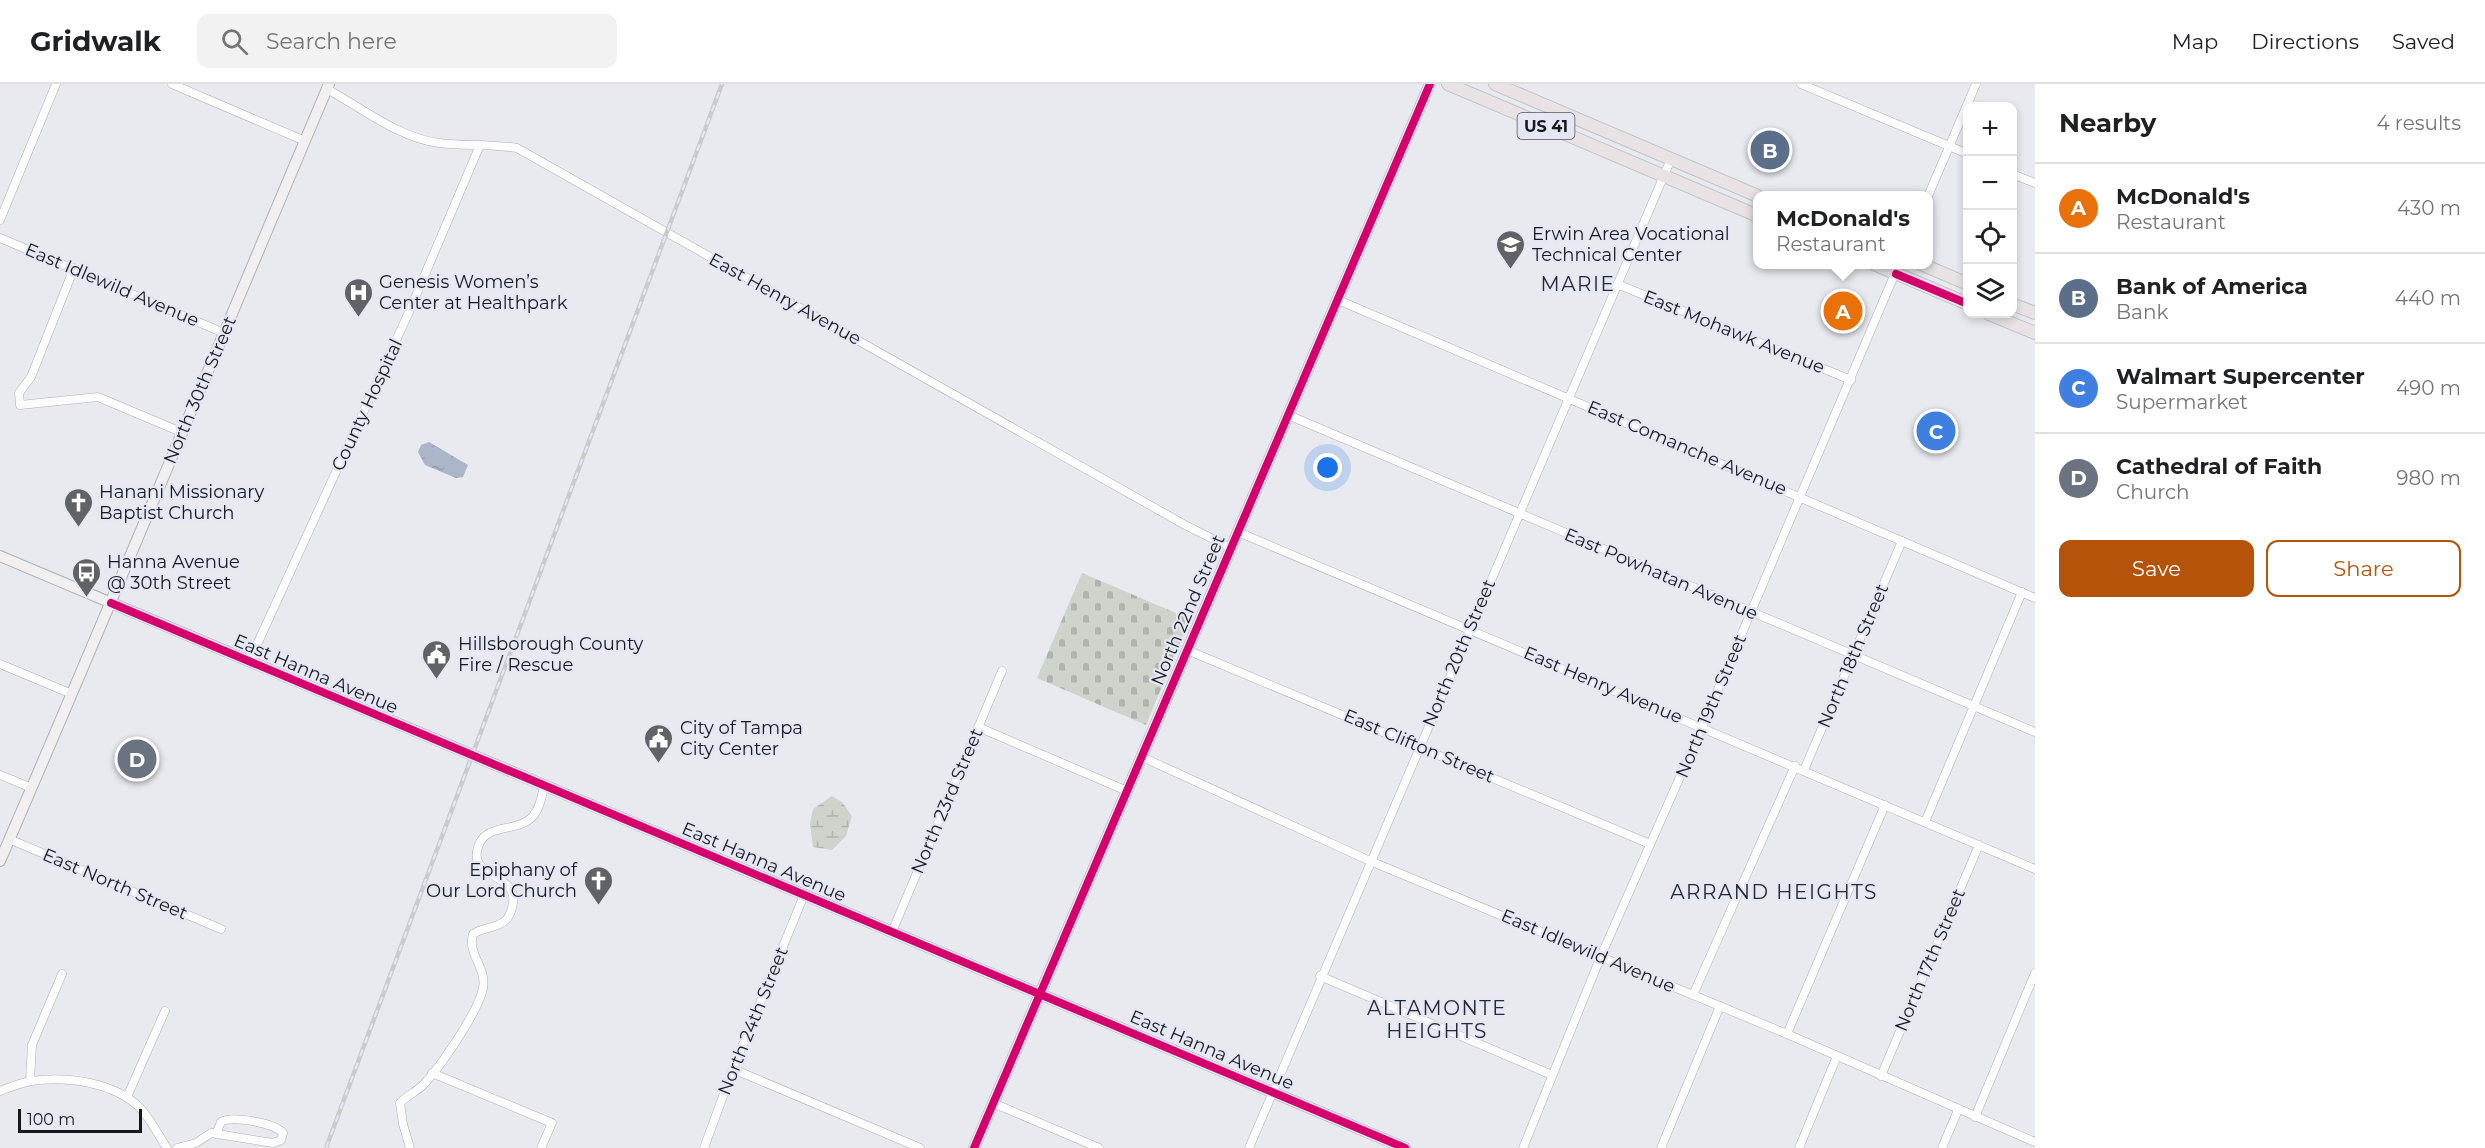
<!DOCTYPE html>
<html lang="en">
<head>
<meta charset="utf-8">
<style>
  body { margin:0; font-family:Montserrat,sans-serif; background:#f2f2f2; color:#202124 }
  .controls { position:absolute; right:18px; top:18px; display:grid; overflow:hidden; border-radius:12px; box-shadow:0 3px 9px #0003 }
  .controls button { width:54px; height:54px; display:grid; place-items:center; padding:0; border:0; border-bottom:2px solid #e0e0e0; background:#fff; color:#202124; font:30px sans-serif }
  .scale { position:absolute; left:18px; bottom:15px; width:124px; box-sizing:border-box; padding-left:6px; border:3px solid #17181c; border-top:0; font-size:16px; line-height:21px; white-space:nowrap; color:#17181c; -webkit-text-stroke:4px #e5e8f4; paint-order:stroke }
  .you { position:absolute; left:1328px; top:384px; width:21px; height:21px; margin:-15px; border:4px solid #fff; border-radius:50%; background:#1a73e8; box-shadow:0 0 0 9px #1a73e833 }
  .badge { display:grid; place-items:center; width:39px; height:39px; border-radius:50%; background:#b45309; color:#fff; font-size:20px; font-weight:700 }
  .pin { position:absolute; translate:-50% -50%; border:3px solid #fff; box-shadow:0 2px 6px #0006 }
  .popup { position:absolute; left:1753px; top:107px; width:180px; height:78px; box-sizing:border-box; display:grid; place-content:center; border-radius:12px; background:#fff; filter:drop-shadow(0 2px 4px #0005); font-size:20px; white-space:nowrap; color:#757577 }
  .popup b { font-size:22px; color:#202124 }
  .popup::after { content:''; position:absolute; left:50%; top:100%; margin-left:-12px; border:12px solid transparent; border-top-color:#fff }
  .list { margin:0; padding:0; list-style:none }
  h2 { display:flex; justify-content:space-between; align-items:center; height:78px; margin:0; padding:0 24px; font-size:26px }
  h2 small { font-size:20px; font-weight:400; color:#757577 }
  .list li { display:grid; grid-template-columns:39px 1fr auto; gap:18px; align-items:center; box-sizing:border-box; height:90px; padding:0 24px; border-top:2px solid #e0e0e0 }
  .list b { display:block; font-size:22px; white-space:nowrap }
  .list p { margin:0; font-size:20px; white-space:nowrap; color:#757577 }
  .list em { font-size:20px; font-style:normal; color:#757577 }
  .actions { display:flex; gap:12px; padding:18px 24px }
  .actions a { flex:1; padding:14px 0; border:2px solid #b45309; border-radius:12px; text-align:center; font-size:21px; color:#b45309 }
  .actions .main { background:#b45309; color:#fff }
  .icon { flex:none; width:33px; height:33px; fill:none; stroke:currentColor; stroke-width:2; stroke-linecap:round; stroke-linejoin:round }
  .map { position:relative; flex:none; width:2035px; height:1064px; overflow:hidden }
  header { display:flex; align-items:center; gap:36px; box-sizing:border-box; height:84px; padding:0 30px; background:#fff; border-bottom:2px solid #e0e0e0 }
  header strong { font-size:28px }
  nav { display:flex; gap:33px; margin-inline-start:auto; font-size:21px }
  .search { width:420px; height:54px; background:#f2f2f2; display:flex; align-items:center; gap:15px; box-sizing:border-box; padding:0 21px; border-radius:12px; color:#757577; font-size:22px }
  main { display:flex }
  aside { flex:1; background:#fff }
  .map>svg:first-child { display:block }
</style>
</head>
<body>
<header>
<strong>Gridwalk</strong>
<div class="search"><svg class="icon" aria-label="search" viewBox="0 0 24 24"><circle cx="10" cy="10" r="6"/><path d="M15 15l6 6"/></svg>Search here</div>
<nav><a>Map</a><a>Directions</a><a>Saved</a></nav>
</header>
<main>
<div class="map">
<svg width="2035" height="1064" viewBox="0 0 2035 1064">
  <defs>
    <pattern id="wetland-marsh" width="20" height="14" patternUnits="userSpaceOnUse" patternTransform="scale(1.5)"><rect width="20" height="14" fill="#ced3cb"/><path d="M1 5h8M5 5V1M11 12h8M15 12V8" fill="none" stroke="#b0b4ae"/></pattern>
    <pattern id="cemetery-stones" width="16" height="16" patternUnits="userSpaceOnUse" patternTransform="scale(1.5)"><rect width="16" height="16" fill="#ced3cb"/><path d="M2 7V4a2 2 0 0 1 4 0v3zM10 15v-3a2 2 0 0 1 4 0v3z" fill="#b0b4ae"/></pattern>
    <pattern id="water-ripples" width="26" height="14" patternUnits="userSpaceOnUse" patternTransform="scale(1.5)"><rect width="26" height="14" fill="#acb6ca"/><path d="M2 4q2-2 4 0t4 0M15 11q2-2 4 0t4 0" fill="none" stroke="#939cad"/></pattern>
  </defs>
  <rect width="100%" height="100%" fill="#e8eaf0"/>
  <polygon fill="url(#wetland-marsh)" points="832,712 842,718 852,732 846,752 832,766 813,763 810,740 813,725"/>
  <polygon fill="url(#cemetery-stones)" points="1082,489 1190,535 1146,641 1037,594"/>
  <polygon fill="url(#water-ripples)" points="429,358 468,381 463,393 456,394 425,381 418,368 421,361"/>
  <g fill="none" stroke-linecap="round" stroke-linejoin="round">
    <defs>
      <g id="street">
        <polyline points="172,0 305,57"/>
        <polyline points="1801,0 1968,70"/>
        <path d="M327 5C362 24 399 54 439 59 465 62 491 60 517 64L1185 441 1231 464"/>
        <polyline points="2012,90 2035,99"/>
        <polyline points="1928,112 1976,0"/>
        <polyline points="0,136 56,0"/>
        <polyline points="0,154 224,249"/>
        <polyline points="74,184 31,293 19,309 20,321 98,313 181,348"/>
        <polyline points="1617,200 1851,296"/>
        <polyline points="1338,216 2035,514"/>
        <polyline points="1288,331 2035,648"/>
        <polyline points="1238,448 2035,785"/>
        <polyline points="1187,566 1650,760"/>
        <polyline points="249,578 409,228 480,61"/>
        <polyline points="0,580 72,610"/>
        <polyline points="978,643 1127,707"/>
        <polyline points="1142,673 1370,777 1787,950 2035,1058"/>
        <polyline points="1804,686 1902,457"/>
        <polyline points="0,691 32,704"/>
        <polyline points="1925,738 2022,508"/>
        <polyline points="9,755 221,845"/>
        <polyline points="892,848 1002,587"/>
        <polyline points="1320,892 1552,991"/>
        <polyline points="1693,911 1795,682"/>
        <polyline points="1787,950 1885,721"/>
        <polyline points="733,985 920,1064"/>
        <polyline points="432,989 552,1039 541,1064"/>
        <polyline points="1881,992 1979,761"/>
        <polyline points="30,997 32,961 62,890"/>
        <path d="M0 1007C10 1003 21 999 31 997 67 992 115 998 141 1025 151 1036 159 1052 167 1064"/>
        <polyline points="127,1013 165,927"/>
        <polyline points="993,1019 1099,1064"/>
        <polyline points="1975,1033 2035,889"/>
        <path d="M177 1064 196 1059 211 1049 273 1059 281 1056 283 1049C275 1039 231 1031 221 1038L216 1050"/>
        <path d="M410 1064 403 1040 400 1019C407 1012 415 1008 422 1002 439 985 479 927 483 904 487 884 467 870 473 850 483 843 496 845 506 836 510 832 512 825 513 819 518 791 472 794 477 767 482 737 518 750 533 732 540 724 542 712 544 702"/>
        <polyline points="704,1064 733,985 804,811"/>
        <polyline points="1249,1064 1671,75"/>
        <polyline points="1523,1064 1601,872 1702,643 1899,180"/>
        <polyline points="1661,1064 1720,922"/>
        <polyline points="1799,1064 1837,972"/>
        <polyline points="1942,1064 1958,1026"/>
      </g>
      <g id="secondary">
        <polyline points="0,472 1405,1064"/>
        <path d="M0 777C112 519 219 259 329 0"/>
        <polyline points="974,1064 1430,0"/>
      </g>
      <g id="primary">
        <polyline points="1448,0 1758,132"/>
        <polyline points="1495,0 1758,112"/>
        <polyline points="1874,180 1968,220"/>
        <polyline points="1921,180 1968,200"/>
        <polyline points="2012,220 2035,229"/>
        <polyline points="1989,230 2035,249"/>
      </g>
    </defs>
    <use href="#street" stroke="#afb1b5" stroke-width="9"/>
    <use href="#secondary" stroke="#afb1b5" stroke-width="12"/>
    <use href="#primary" stroke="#c4c5c8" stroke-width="14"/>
    <use href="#street" stroke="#fcfcfd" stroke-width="8"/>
    <use href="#secondary" stroke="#f2eff1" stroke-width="10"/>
    <use href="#primary" stroke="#e9e3e5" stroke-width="12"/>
    <defs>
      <polyline id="rail" points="326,1064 722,0"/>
    </defs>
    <use href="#rail" stroke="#c9cbcc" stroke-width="4.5"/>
    <use href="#rail" stroke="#e5e8f4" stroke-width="2" stroke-dasharray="7" stroke-linecap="butt"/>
    <defs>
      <g id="cycleway">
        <polyline points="1896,190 1968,220"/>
        <polyline points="111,519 1405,1064"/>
        <polyline points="974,1064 1430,0"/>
      </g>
    </defs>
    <use href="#cycleway" stroke="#e5e8f4" stroke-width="11"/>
    <use href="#cycleway" stroke="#d6006c" stroke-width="8"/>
  </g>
  <defs>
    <symbol id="school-pin" viewBox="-11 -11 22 30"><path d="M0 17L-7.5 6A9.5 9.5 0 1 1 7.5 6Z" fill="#606266" stroke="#e5e8f4"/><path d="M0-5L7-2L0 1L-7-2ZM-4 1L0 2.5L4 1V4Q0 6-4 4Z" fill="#fff"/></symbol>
    <symbol id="hospital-pin" viewBox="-11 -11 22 30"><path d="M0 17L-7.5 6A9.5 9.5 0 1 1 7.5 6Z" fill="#606266" stroke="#e5e8f4"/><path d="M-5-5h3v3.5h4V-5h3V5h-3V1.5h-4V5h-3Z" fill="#fff"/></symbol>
    <symbol id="church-pin" viewBox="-11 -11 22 30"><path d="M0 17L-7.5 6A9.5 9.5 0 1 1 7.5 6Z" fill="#606266" stroke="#e5e8f4"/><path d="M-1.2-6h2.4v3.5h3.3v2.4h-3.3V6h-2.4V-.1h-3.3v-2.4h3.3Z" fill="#fff"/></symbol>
    <symbol id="bus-pin" viewBox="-11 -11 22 30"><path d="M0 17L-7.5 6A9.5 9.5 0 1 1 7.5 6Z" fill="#606266" stroke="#e5e8f4"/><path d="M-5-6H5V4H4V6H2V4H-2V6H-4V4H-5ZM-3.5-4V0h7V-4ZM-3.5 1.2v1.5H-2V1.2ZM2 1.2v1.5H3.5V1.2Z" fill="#fff"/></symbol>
    <symbol id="civic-pin" viewBox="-11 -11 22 30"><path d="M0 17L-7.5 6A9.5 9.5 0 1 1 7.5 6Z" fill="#606266" stroke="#e5e8f4"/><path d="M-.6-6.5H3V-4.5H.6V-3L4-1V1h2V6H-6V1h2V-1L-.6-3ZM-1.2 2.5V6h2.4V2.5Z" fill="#fff"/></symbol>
  </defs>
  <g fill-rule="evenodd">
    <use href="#school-pin" x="1494" y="144" width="33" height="45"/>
    <use href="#hospital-pin" x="342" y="192" width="33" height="45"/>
    <use href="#church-pin" x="62" y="402" width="33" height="45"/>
    <use href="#bus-pin" x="70" y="472" width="33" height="45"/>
    <use href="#civic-pin" x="420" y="554" width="33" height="45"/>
    <use href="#civic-pin" x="642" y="638" width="33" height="45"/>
    <use href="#church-pin" x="582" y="780" width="33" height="45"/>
  </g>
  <g text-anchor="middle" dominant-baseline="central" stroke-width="4.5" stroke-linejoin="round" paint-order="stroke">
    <rect fill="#e5e8f4" stroke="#55565d" stroke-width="1.5" x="1517.5" y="29" width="57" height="26" rx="4.5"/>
    <g font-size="16" font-weight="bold" fill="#17181c">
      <text x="1546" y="42">US 41</text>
    </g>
    <g font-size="18" fill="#17181c" stroke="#e5e8f4" text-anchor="start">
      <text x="1532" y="150">Erwin Area Vocational<tspan x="1532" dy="21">Technical Center</tspan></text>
      <text x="379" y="198">Genesis Women’s<tspan x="379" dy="21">Center at Healthpark</tspan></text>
      <text x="99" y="408">Hanani Missionary<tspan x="99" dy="21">Baptist Church</tspan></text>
      <text x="107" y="478">Hanna Avenue<tspan x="107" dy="21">@ 30th Street</tspan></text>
      <text x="458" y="560">Hillsborough County<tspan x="458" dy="21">Fire / Rescue</tspan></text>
      <text x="680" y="644">City of Tampa<tspan x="680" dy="21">City Center</tspan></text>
      <text x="577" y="786" text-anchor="end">Epiphany of<tspan x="577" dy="21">Our Lord Church</tspan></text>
    </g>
    <g font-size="18" fill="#17181c" stroke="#e5e8f4">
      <text transform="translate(112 201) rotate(23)">East Idlewild Avenue</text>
      <text transform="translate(785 215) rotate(29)">East Henry Avenue</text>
      <text transform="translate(1734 248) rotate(22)">East Mohawk Avenue</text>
      <text transform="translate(200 306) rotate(-67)">North 30th Street</text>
      <text transform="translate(367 321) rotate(-65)">County Hospital</text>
      <text transform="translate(1687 364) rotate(23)">East Comanche Avenue</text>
      <text transform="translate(1661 490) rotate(23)">East Powhatan Avenue</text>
      <text transform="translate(1188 526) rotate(-67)">North 22nd Street</text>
      <text transform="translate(1459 569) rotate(-67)">North 20th Street</text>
      <text transform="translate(1853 572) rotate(-67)">North 18th Street</text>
      <text transform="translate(316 590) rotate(23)">East Hanna Avenue</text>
      <text transform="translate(1603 601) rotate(23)">East Henry Avenue</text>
      <text transform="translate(1711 622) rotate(-67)">North 19th Street</text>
      <text transform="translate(1419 662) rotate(23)">East Clifton Street</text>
      <text transform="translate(947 717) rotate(-67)">North 23rd Street</text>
      <text transform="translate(764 778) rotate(23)">East Hanna Avenue</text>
      <text transform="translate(115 800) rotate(23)">East North Street</text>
      <text transform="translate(1588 867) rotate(23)">East Idlewild Avenue</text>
      <text transform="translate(1930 876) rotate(-67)">North 17th Street</text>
      <text transform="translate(753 937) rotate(-68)">North 24th Street</text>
      <text transform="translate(1212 966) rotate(23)">East Hanna Avenue</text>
    </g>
    <g font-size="20" letter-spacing="1.5" fill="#272932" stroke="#e5e8f4">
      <text x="1578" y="200">MARIE</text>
      <text x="1774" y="808">ARRAND HEIGHTS</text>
      <text x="1437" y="924">ALTAMONTE<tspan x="1437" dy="23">HEIGHTS</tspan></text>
    </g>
  </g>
</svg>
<div class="controls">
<button>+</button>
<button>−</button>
<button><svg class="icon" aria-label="locate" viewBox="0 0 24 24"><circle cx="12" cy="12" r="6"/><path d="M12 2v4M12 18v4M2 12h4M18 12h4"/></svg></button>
<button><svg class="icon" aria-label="layers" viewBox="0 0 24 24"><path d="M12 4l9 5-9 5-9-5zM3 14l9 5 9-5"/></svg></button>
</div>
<div class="scale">100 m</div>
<div class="you"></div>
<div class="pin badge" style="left:1843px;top:227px;background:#e8710a">A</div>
<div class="popup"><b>McDonald's</b>Restaurant</div>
<div class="pin badge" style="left:1770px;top:66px;background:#5c6f8a">B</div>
<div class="pin badge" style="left:1936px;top:347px;background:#3f7fe0">C</div>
<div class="pin badge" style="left:137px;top:675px;background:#6b7280">D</div>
</div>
<aside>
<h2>Nearby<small>4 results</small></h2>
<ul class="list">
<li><span class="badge" style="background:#e8710a">A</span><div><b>McDonald's</b><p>Restaurant</p></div><em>430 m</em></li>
<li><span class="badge" style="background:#5c6f8a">B</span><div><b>Bank of America</b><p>Bank</p></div><em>440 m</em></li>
<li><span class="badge" style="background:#3f7fe0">C</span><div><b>Walmart Supercenter</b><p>Supermarket</p></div><em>490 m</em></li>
<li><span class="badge" style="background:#6b7280">D</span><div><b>Cathedral of Faith</b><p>Church</p></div><em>980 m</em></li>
</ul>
<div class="actions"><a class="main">Save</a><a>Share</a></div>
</aside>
</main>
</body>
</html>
